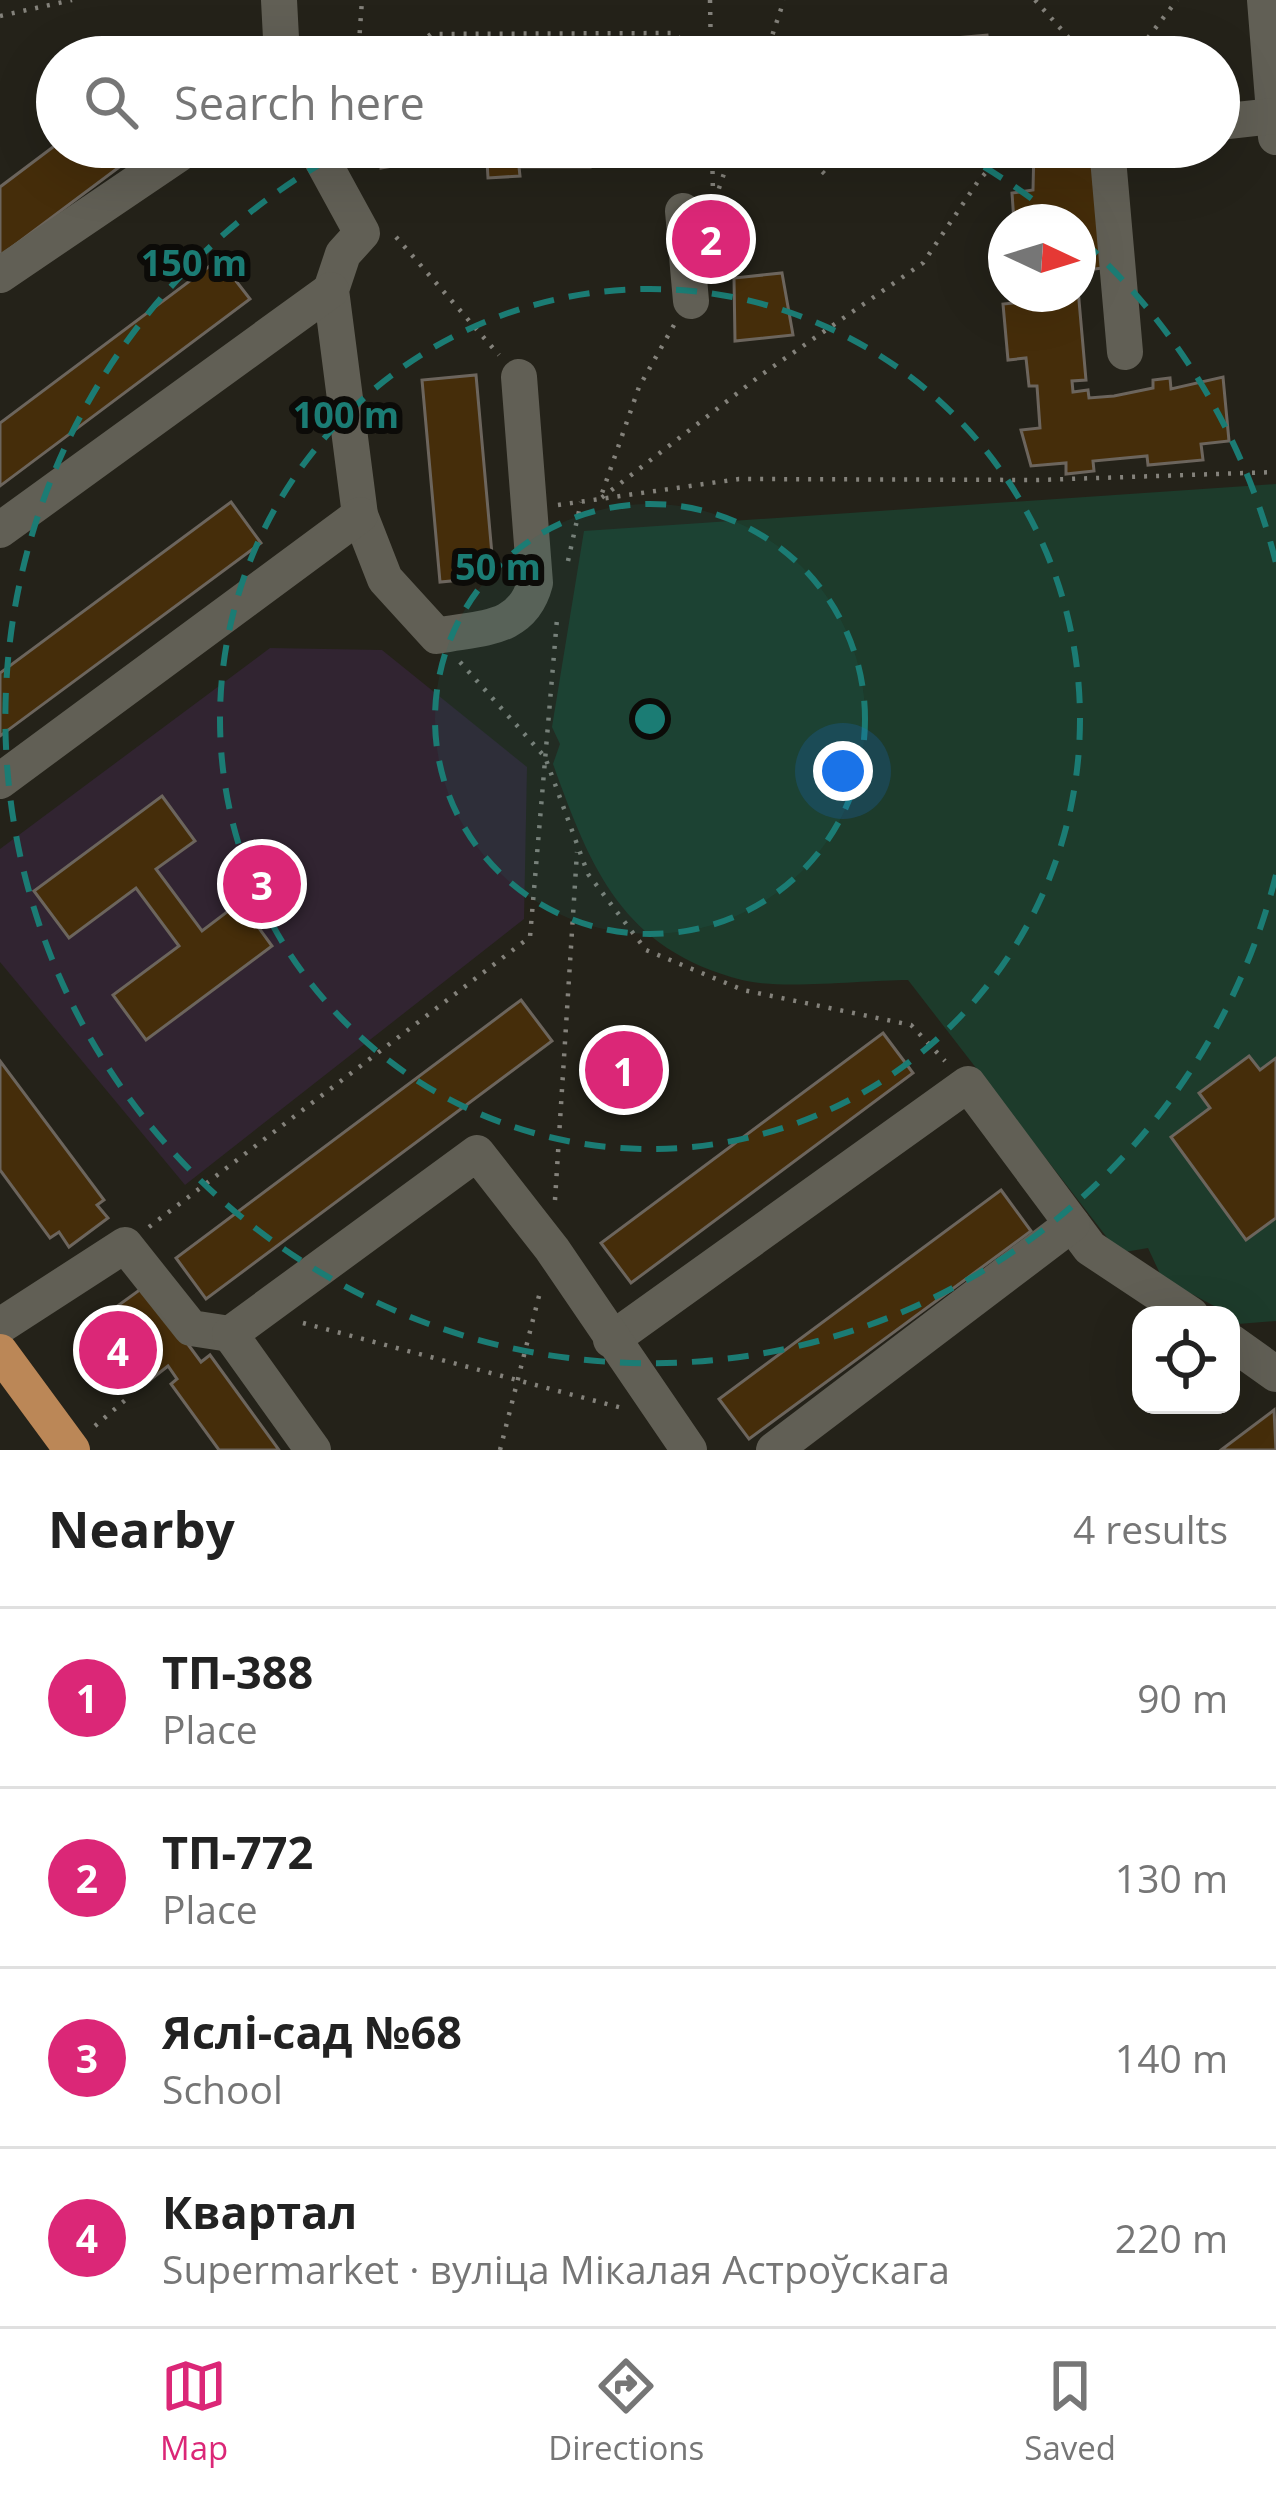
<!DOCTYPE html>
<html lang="en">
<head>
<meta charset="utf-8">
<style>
  body { margin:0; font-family:"Open Sans",sans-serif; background:#f6f6f6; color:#222 }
  .controls { position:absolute; right:36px; bottom:36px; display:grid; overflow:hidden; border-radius:24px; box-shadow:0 12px 48px #0002 }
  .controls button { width:108px; height:108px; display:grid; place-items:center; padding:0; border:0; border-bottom:3px solid #e0e0e0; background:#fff; color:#222; font:60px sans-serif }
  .compass { position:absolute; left:988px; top:204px; width:108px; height:108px; border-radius:50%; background:#fff; box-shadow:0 12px 48px #0002; rotate:94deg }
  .you { position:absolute; left:843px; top:771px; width:42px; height:42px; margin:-30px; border:9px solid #fff; border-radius:50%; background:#1a73e8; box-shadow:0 0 0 18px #1a73e833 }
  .badge { display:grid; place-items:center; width:78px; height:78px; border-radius:50%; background:#db2777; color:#fff; font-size:39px; font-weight:700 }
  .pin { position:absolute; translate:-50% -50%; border:6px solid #fff; box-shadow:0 3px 12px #0006 }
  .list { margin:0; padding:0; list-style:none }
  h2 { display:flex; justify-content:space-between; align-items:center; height:156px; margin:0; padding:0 48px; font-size:51px }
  h2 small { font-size:39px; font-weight:400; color:#767676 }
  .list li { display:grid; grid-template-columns:78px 1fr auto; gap:36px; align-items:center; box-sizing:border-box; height:180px; padding:0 48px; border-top:3px solid #e0e0e0 }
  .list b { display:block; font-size:45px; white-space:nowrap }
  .list p { margin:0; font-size:39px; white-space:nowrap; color:#767676 }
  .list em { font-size:39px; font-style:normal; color:#767676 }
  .icon { flex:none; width:66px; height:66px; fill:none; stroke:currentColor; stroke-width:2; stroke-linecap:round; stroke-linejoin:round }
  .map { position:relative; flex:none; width:1276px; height:1450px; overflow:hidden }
  .search { position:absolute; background:#fff; box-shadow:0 12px 48px #0002; left:36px; right:36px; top:36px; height:132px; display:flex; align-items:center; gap:30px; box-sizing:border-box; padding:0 42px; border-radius:66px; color:#767676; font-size:45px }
  .sheet { height:876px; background:#fff }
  nav { display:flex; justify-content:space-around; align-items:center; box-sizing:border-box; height:168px; border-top:3px solid #e0e0e0; background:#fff; font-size:33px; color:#767676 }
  nav a { display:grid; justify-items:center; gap:6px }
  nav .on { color:#db2777 }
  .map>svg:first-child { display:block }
</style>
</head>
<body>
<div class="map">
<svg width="1276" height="1450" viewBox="0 0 1276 1450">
  <rect width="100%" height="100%" fill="#242219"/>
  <polygon fill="#312431" points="270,648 382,650 527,767 524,919 185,1185 0,962 0,849"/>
  <path fill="#1d3b2b" d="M1276 484V1321L1238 1324 1231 1315 1162 1278 1148 1248 1119 1253 908 980C864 980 781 990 742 980 622 949 591 869 553 764L560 744 552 727 584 531Z"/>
  <g fill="#452d0a" stroke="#6c655d" stroke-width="3">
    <polygon points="987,35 989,55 1069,47 1070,57 932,57 930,40"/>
    <polygon points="57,144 146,147 0,256 0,187"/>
    <polygon points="380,147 589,147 590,167 519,167 520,176 488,178 487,161 459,164 458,155 381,168"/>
    <polygon points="1034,147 1053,147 1055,162 1093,159 1103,268 1078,271 1078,222 1014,222 1012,193 1033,190"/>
    <polygon points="727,222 729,252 695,255 693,225"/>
    <polygon points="219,259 250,299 0,486 0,423"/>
    <polygon points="782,273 793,335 735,341 734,278"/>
    <polygon points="1078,289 1086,380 1072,381 1073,392 1088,390 1089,398 1114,396 1153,388 1153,380 1170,378 1171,389 1223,377 1229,441 1201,444 1203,460 1148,465 1147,456 1093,461 1094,471 1066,474 1066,463 1031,466 1021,430 1040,428 1037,386 1029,386 1026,358 1008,360 1003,304 1023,302 1022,294 1078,294"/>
    <polygon points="476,375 494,577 440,582 422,380"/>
    <polygon points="231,502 261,543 0,736 0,673"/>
    <polygon points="162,796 195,841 156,869 202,931 240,902 272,946 146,1040 113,995 179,946 136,888 69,938 34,891"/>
    <polygon points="521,1000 552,1041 206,1299 176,1258"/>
    <polygon points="883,1033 913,1073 631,1283 601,1243"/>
    <polygon points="623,1046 647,1077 626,1093 602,1063"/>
    <polygon points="1249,1056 1260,1070 1276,1058 1276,1218 1246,1240 1171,1137 1210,1108 1199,1093"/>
    <polygon points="0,1061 104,1200 97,1205 108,1218 69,1247 59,1232 50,1238 0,1170"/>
    <polygon points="1001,1190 1031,1231 749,1439 719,1399"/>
    <polygon points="145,1286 201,1362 210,1355 279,1450 219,1450 171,1384 177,1379 168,1366 145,1384 98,1320"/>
    <polygon points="1274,1410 1276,1450 1221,1450"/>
  </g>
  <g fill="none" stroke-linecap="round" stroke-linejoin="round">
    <g stroke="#84827b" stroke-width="4.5" stroke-dasharray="3 9" stroke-linecap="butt">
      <polyline points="710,0 711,57"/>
      <polyline points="1035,0 1086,57"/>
      <polyline points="0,16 72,0"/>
      <polyline points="358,57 362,0"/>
      <polyline points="399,57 431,34 674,33 699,57"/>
      <polyline points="765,57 784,0"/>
      <polyline points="1133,57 1177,0"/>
      <polyline points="712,147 713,194"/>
      <polyline points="796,147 828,177"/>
      <polyline points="715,200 733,147"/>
      <polyline points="396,237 499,355"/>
      <polyline points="674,325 639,387 600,499 761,375 923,263 979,180 1010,147"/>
      <polyline points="558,505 739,479 1038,480 1276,472"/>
      <polyline points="568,561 581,502"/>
      <polyline points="460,662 545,757 588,874 646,950 743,990 911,1025 945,1061"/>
      <polyline points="555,1200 577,852"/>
      <polyline points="149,1227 530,937 557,619"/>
      <polyline points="303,1323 622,1408"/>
      <polyline points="95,1426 130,1396"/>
      <polyline points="500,1450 541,1288"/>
    </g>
    <g stroke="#615f55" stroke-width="36">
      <polyline points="279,0 282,57"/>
      <polyline points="1265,0 1276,137"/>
      <polyline points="1219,122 1274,116"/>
      <path d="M315 147 362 233 343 254 331 290 360 515 385 579 437 636C480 627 522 632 535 583L519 377"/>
      <polyline points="1107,147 1125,352"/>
      <polyline points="683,211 691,301"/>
      <polyline points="0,275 189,147"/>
      <polyline points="0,530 331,290"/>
      <polyline points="0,781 360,515"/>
      <polyline points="0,1326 125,1245 191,1328 230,1334"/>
      <polyline points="611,1340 968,1084 1090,1248 1191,1315"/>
      <polyline points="1231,1342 1276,1374"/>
      <polyline points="313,1450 230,1334 477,1153 552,1249 689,1450"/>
      <polyline points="774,1450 1072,1224"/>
    </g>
    <polyline stroke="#bb8757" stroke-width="36" points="0,1352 72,1450"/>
  </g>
  <circle cx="650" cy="719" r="215" fill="#1b7c74" fill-opacity=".12"/>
  <g fill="none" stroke="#1b7c74" stroke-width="6" stroke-dasharray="21 15">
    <circle cx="650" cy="719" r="215"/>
    <circle cx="650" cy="719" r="430"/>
    <path d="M1276 875A645 645 0 1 1 347 149M953 149A645 645 0 0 1 1060 221M1082 240A645 645 0 0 1 1276 563"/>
  </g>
  <circle cx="650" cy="719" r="18" fill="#1b7c74" stroke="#0c0b08" stroke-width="6"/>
  <g font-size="36" text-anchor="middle" font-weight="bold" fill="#1b7c74" stroke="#0c0b08" stroke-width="12" stroke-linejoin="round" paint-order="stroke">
    <text x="194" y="276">150 m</text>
    <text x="346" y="428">100 m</text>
    <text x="498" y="580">50 m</text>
  </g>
</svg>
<div class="controls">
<button><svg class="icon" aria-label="locate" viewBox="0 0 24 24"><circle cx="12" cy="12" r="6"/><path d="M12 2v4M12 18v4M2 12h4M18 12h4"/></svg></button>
</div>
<svg class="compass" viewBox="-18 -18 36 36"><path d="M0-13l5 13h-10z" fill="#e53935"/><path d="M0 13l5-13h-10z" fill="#767676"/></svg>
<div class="you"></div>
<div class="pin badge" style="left:624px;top:1070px">1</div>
<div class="pin badge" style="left:711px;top:239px">2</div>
<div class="pin badge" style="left:262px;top:884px">3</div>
<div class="pin badge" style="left:118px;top:1350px">4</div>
<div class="search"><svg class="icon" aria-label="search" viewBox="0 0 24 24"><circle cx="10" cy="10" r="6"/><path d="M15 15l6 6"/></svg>Search here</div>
</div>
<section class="sheet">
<h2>Nearby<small>4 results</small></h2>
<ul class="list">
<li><span class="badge">1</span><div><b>ТП-388</b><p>Place</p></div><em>90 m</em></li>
<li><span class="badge">2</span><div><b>ТП-772</b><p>Place</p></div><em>130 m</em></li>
<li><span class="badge">3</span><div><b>Яслі-сад №68</b><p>School</p></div><em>140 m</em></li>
<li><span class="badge">4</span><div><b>Квартал</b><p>Supermarket · вуліца Мікалая Астроўскага</p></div><em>220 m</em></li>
</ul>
</section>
<nav>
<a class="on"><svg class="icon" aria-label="map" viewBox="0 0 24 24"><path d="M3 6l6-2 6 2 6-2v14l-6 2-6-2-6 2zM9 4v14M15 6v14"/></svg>Map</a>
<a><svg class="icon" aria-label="directions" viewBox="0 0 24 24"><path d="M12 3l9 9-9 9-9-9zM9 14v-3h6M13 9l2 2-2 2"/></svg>Directions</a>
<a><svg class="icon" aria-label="saved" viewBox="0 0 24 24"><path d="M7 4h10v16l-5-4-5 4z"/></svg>Saved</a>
</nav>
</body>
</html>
